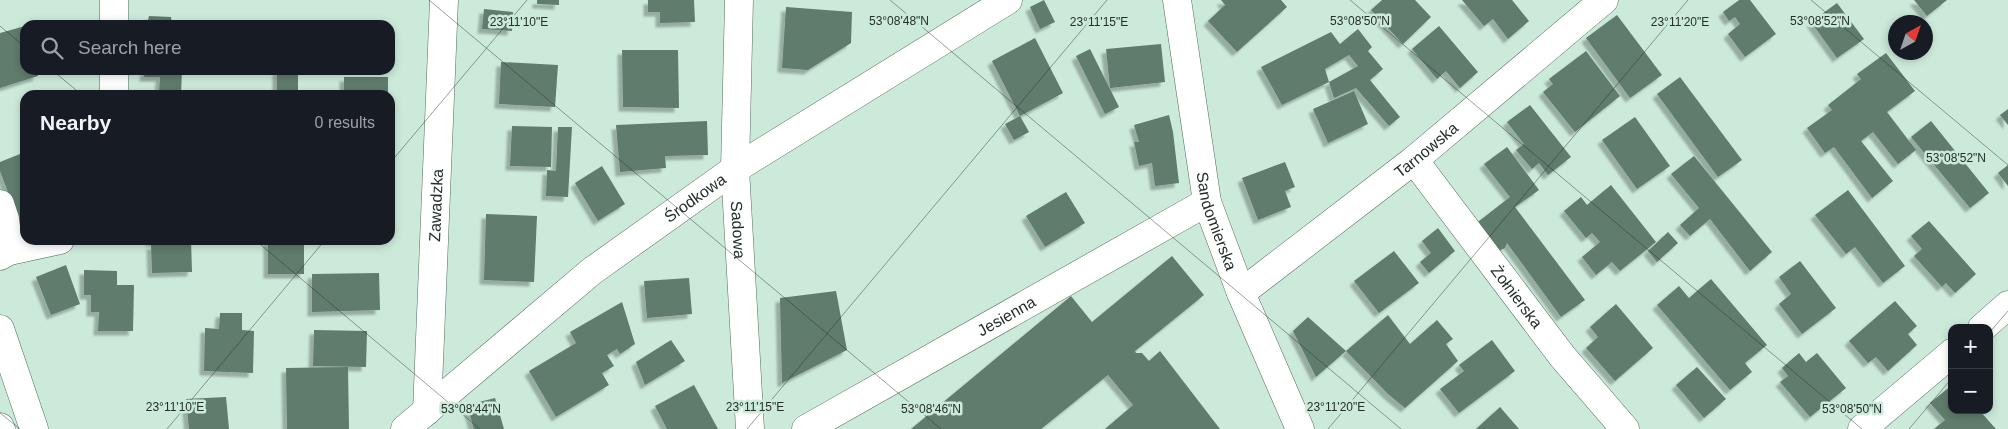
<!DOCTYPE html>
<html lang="en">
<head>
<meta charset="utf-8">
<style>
  body { margin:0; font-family:Arial,sans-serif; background:#20242c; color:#f1f3f6 }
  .controls { position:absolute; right:15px; bottom:15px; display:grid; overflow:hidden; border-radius:10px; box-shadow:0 2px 8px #0003 }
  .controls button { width:45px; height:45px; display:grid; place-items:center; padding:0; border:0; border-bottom:1px solid #363941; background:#171b24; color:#f1f3f6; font:25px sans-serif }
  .compass { position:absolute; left:1888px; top:15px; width:45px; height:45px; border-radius:50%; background:#171b24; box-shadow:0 2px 8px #0003; rotate:40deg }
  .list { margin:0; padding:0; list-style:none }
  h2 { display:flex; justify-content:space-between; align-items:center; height:65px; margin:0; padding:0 20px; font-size:21px }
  h2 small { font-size:16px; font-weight:400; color:#9ea1a6 }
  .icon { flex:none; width:28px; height:28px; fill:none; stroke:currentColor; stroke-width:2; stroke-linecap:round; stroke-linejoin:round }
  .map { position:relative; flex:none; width:2008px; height:429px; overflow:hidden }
  .search { position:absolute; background:#171b24; box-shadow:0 2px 8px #0003; left:20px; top:20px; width:375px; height:55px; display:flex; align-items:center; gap:12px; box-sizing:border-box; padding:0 18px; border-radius:15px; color:#9ea1a6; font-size:19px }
  .panel { position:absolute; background:#171b24; box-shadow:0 2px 8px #0003; left:20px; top:90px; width:375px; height:155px; border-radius:15px }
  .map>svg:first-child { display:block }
</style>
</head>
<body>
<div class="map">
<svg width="2008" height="429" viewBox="0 0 2008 429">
  <defs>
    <filter id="shadow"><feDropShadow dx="-4.5" dy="4.5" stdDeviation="1" flood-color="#0004"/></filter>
  </defs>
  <rect width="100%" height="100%" fill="#cceada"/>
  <g fill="#5f7b6c" filter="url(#shadow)">
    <polygon points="537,0 559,0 559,5 537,4"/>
    <polygon points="648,0 694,0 695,22 660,23 660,12 648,12"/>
    <polygon points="1044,0 1055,22 1040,29 1030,7"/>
    <polygon points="1221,0 1281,0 1287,7 1237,52 1208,21 1225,5"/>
    <polygon points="1382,0 1415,0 1431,17 1403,44 1371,10"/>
    <polygon points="1462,0 1512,0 1529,21 1508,39 1493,19 1484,26"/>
    <polygon points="1739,0 1750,0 1776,34 1745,57 1728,34 1740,24 1735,17 1729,21 1723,12"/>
    <polygon points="1914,0 1947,0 1927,16"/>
    <polygon points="1837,3 1864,39 1837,58 1811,22"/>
    <polygon points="786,7 852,12 851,43 808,70 782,68"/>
    <polygon points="484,9 513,12 512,31 482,29"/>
    <polygon points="1617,15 1662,75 1630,98 1586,38"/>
    <polygon points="149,16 171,17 172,25 147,25"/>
    <polygon points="25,26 25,70 36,70 38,76 0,88 0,33"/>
    <polygon points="1439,26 1478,72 1460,88 1446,71 1437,79 1412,49"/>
    <polygon points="1358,29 1372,47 1368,51 1383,69 1370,80 1400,117 1389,126 1356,88 1334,98 1329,82 1358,66 1349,55 1325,69 1329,82 1282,105 1261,67 1331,32 1340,44"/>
    <polygon points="1035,38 1063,93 1020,116 992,61"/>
    <polygon points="1161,44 1165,82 1110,88 1106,49"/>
    <polygon points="1090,49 1119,107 1105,114 1076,56"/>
    <polygon points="622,50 678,50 679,108 623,107"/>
    <polygon points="1586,51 1620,96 1575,132 1543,92 1553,84 1549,79"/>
    <polygon points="1886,53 1915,91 1887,112 1916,150 1898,164 1873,132 1861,141 1893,181 1872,198 1834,147 1825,153 1807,128 1832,110 1828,105 1861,79 1857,74"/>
    <polygon points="501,62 558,65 555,107 499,104"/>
    <polygon points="145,70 182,70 181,95 159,94 160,77 144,77"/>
    <rect x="277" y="70" width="21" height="25"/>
    <rect x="344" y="77" width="44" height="18"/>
    <polygon points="1680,77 1742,160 1718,177 1657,94"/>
    <polygon points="1354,91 1368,124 1328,143 1313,109"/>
    <polygon points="1530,105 1571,157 1548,175 1539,163 1532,169 1516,150 1524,144 1507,122"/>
    <polygon points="2008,109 2008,125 2000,115"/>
    <polygon points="1169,115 1173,132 1179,183 1155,186 1152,163 1139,166 1134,142 1139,142 1134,125"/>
    <polygon points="1020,116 1029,132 1014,140 1005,124"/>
    <polygon points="1635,117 1670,166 1637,189 1602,140"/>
    <polygon points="707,121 708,155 665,156 666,168 620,172 616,125"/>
    <polygon points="1931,121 1989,193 1970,208 1911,137"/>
    <polygon points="512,126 552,127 551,167 510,166"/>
    <polygon points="558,127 572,127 568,197 546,196 547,170 556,171"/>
    <polygon points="1507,147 1539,190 1515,207 1585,300 1561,317 1507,243 1505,248 1494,253 1474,225 1510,197 1484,164"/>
    <polygon points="25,152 25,222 20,224 0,171 0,162"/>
    <polygon points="1694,156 1772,252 1750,271 1710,219 1690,236 1680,225 1699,208 1671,174"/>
    <polygon points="1285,162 1295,187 1285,191 1291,207 1258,220 1242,178"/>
    <polygon points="2008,165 2008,186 1998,173"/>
    <polygon points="602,166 625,204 598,221 575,183"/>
    <polygon points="1611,185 1656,242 1620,271 1612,262 1596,275 1582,257 1600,242 1592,233 1586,238 1564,211 1581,197 1587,205"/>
    <polygon points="1848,190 1905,266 1883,283 1855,247 1846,254 1815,215"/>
    <polygon points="1066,192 1085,223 1045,247 1026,216"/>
    <polygon points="486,214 537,216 534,282 484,280"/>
    <polygon points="1929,221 1976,274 1955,293 1946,283 1942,287 1914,256 1922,249 1911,236"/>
    <polygon points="1438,228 1455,251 1429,273 1420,262 1431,253 1422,241"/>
    <polygon points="1668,232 1678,243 1657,262 1648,251"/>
    <polygon points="150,240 191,240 192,272 152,273 151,245 186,244 150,242"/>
    <rect x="268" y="240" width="36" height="34"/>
    <polygon points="1394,251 1419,283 1379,313 1354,281"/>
    <polygon points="1172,256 1204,295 1135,351 1136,353 1142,353 1149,361 1160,351 1220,429 1105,429 1133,405 1108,375 1041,429 911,429 1071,296 1092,322"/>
    <polygon points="1800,261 1836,308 1802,334 1779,304 1791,294 1779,277"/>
    <polygon points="66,265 80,304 51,315 36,277"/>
    <polygon points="84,270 117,271 117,285 134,285 133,331 98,331 99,312 91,312 91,295 84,295"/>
    <polygon points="379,273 380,310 312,312 312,274"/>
    <polygon points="689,278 692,314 647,318 644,281"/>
    <polygon points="1711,279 1767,345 1745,363 1752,372 1730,390 1657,305 1679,286 1689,298"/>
    <polygon points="836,291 847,350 782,383 780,298"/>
    <polygon points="1895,301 1917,326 1908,334 1917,345 1888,371 1876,357 1868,363 1849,341"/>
    <polygon points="622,302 635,344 620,354 617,349 607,355 614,366 602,373 609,385 556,417 529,371 576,343 570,332"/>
    <polygon points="1616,304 1653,348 1615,381 1586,348 1598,337 1590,327"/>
    <polygon points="220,313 242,313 242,330 254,331 253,373 204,371 205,328 219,329"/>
    <polygon points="1388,315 1410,344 1437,320 1453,339 1446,344 1458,361 1405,408 1388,394 1346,351 1316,377 1293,331 1308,317 1346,351"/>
    <polygon points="314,330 367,331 366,367 313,366"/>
    <polygon points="671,340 685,361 645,385 636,362"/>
    <polygon points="1492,340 1515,371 1459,413 1440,389 1464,371 1459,365"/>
    <polygon points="1799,353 1806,362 1817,353 1846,388 1810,417 1780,382 1788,376 1782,368"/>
    <polygon points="348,367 349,429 287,429 286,368"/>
    <polygon points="1697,367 1726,399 1704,418 1676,385"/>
    <polygon points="694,385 718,429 667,429 655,406"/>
    <polygon points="1952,385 1952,410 1979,410 1996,429 1934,429 1945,420 1930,403"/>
    <polygon points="226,397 229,429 189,429 186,399"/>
    <polygon points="495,398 504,429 474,429 467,405"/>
    <polygon points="1500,407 1519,429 1476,429"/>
  </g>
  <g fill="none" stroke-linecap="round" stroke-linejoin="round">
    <defs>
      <g id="minor">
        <path id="s1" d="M739 0 735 169 750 429"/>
        <path id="s2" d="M1177 0 1207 202 1241 293 1300 429"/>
        <polyline points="114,25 114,0"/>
        <polyline points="114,95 114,70"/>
        <path id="s3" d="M1414 160 1562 356 1625 429"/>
        <polyline points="0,204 5,219 9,251"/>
        <polyline points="0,256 9,251 60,240"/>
        <path id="s4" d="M1241 293 1414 160 1604 0"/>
        <polyline points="1982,328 2008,305"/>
        <path id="s5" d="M427 411 444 0"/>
        <path id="s6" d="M405 429 592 271 735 169 1008 0"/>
        <path id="s7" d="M806 429 1207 202"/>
        <polyline points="1862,429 1952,353"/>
      </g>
      <g id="trunk">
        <polyline points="0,329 34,429"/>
        <polyline points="0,427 1,429"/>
      </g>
    </defs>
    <use href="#minor" stroke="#516c5e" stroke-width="29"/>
    <use href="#trunk" stroke="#516c5e" stroke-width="29"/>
    <use href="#minor" stroke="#fff" stroke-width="28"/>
    <use href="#trunk" stroke="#fff" stroke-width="28"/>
  </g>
  <path fill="none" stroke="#242f29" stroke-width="1" stroke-opacity="0.45" d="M429 0 941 429M890 0 1401 429M1350 0 1862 429M1811 0 2008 165M0 26 25 47M52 70 82 95M390 163 527 0M255 240 480 429M1989 333 2008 311M0 413 20 429M167 429 325 240M747 429 1107 0M1328 429 1688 0M1909 429 1952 378"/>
  <g text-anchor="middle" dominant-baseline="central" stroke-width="5" stroke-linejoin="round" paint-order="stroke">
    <g font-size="16" fill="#242f29" stroke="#cceada">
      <text stroke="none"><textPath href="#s4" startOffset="234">Tarnowska</textPath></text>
      <text stroke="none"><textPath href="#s6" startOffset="371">Środkowa</textPath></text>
      <text stroke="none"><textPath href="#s5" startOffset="206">Zawadzka</textPath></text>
      <text stroke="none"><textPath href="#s2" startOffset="225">Sandomierska</textPath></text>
      <text stroke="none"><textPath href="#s1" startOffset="230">Sadowa</textPath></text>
      <text stroke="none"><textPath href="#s3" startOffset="171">Żołnierska</textPath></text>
      <text stroke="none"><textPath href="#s7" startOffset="230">Jesienna</textPath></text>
    </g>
  </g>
  <g font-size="12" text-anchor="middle" fill="#242f29" stroke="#cceada" stroke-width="5" stroke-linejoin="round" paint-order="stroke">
    <text x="899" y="25">53°08'48"N</text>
    <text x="1360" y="25">53°08'50"N</text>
    <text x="1820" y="25">53°08'52"N</text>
    <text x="519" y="26">23°11'10"E</text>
    <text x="1099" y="26">23°11'15"E</text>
    <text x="1680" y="26">23°11'20"E</text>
    <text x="1956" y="162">53°08'52"N</text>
    <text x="175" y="411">23°11'10"E</text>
    <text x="755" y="411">23°11'15"E</text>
    <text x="1336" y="411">23°11'20"E</text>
    <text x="471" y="413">53°08'44"N</text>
    <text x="931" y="413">53°08'46"N</text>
    <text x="1852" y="413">53°08'50"N</text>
  </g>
</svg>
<div class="controls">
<button>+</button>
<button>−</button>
</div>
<svg class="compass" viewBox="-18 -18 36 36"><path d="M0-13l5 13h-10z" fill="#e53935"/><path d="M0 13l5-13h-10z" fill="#9ea1a6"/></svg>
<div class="search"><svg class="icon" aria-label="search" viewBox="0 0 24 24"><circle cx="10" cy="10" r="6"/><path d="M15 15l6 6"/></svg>Search here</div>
<section class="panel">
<h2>Nearby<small>0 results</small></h2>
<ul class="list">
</ul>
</section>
</div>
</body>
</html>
